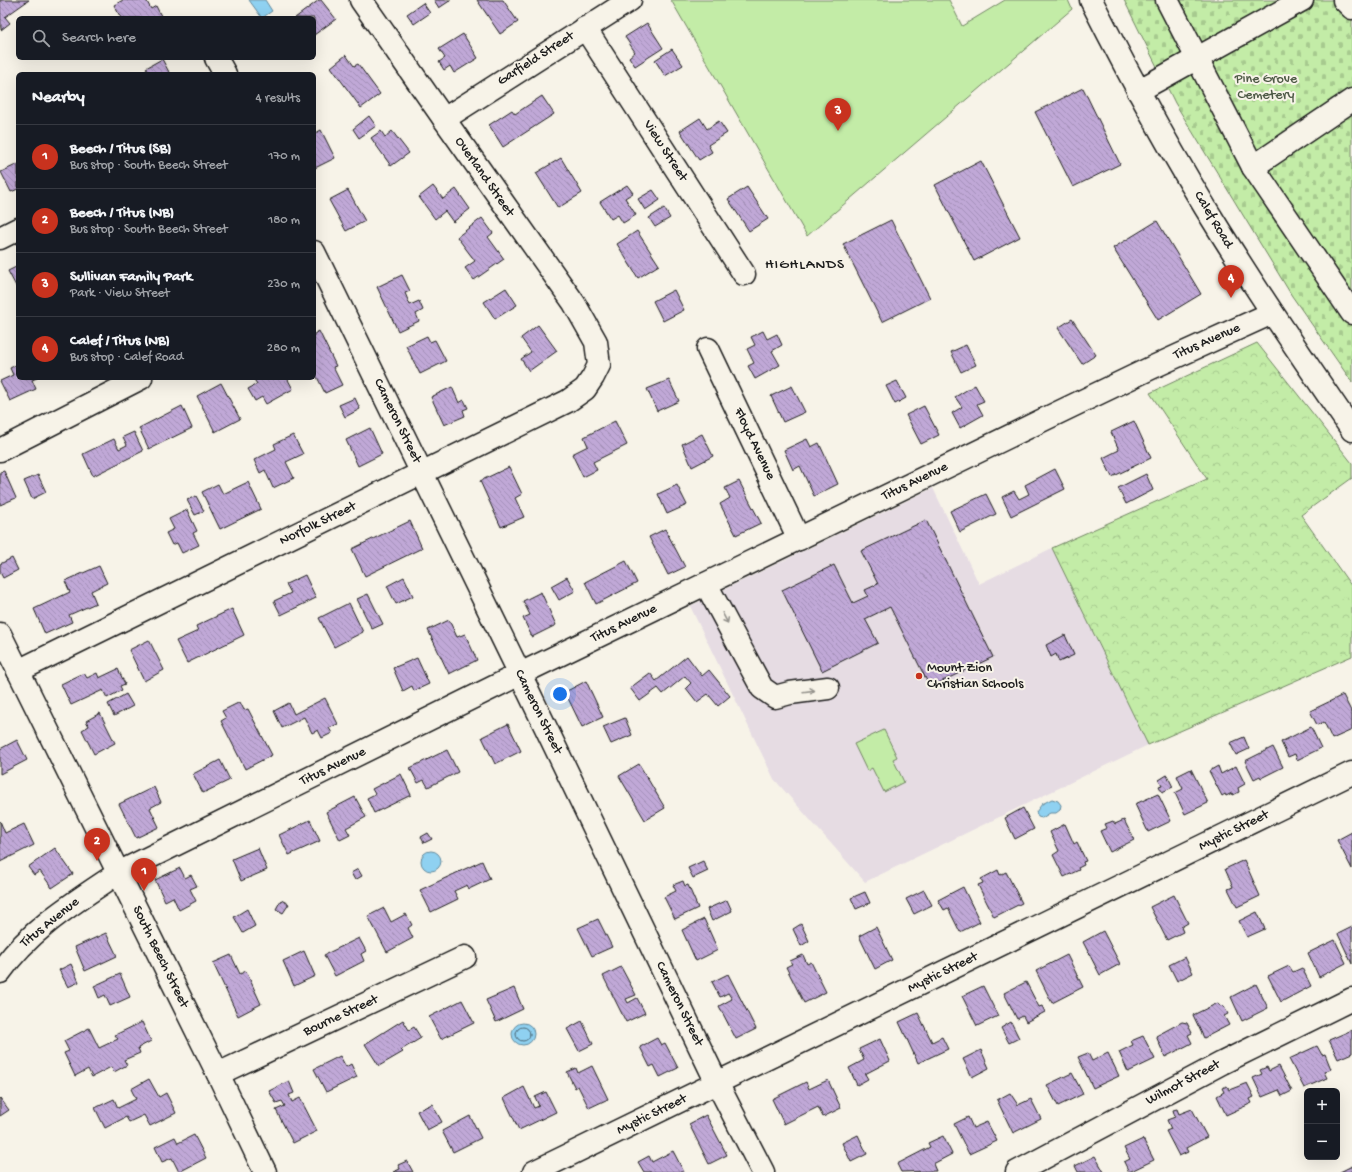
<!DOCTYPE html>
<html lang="en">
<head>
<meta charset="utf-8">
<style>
  body { margin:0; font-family:"Gochi Hand",sans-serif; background:#242831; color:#f1f3f6 }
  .controls { position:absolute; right:12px; bottom:12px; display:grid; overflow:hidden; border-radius:6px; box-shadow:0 4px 16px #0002 }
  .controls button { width:36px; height:36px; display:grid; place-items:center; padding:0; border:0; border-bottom:1px solid #363941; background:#171b24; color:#f1f3f6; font:20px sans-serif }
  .you { position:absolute; left:560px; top:694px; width:14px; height:14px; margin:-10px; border:3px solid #fff; border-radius:50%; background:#1a73e8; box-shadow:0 0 0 6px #1a73e833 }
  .badge { display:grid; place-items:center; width:26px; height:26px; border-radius:50%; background:#c8321e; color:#fff; font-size:13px; font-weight:700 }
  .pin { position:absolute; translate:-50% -33px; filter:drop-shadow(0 1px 2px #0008) }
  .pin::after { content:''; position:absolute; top:21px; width:14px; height:12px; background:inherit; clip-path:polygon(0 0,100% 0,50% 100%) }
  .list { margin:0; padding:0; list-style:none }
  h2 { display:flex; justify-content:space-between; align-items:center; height:52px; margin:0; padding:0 16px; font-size:17px }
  h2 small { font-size:13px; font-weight:400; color:#9ea1a6 }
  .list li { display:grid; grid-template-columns:26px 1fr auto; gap:12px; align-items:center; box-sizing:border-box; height:64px; padding:0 16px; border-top:1px solid #363941 }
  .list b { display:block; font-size:15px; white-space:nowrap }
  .list p { margin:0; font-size:13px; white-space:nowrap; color:#9ea1a6 }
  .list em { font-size:13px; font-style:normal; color:#9ea1a6 }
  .icon { flex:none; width:22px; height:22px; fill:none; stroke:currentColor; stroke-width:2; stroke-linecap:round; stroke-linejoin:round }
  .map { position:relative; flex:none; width:1352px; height:1172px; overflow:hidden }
  .search { position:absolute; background:#171b24; box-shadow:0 4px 16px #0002; left:16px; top:16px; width:300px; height:44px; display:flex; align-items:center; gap:10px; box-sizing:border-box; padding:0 14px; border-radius:6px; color:#9ea1a6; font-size:15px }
  .panel { position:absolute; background:#171b24; box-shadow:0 4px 16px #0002; left:16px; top:72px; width:300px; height:308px; border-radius:6px }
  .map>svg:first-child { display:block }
</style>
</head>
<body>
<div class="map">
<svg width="1352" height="1172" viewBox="0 0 1352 1172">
  <defs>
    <pattern id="forest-crowns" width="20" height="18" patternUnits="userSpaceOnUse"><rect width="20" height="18" fill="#c3eca7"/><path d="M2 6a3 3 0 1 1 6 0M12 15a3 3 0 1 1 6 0" fill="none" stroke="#a7ca8f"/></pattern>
    <pattern id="cemetery-stones" width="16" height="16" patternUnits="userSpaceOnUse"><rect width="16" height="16" fill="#c3eca7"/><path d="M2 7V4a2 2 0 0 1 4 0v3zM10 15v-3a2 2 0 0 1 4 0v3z" fill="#a7ca8f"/></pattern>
    <pattern id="building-back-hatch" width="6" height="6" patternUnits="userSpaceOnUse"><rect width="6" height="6" fill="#c0a8d7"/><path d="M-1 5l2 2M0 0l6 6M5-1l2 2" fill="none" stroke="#a490b8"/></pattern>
  </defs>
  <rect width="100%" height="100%" fill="#f7f3e8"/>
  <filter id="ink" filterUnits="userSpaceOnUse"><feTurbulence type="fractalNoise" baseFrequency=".025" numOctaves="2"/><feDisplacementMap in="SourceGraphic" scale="8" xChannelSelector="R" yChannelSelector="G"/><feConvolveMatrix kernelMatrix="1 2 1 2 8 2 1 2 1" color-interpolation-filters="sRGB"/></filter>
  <g filter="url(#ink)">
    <polygon fill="#e6dce3" points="933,488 979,584 1052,548 1148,745 865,882 774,779 690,606"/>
    <polygon fill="url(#forest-crowns)" stroke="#708462" points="1257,343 1352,463 1352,478 1301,515 1352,587 1352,656 1148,745 1052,548 1207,479 1150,393"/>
    <polygon fill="url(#cemetery-stones)" stroke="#708462" points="1124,0 1352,0 1352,382 1292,296 1175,103"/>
    <g fill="#c3eca7" stroke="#708462">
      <polygon points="671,0 949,0 962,26 1005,0 1068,0 1072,9 807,236"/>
      <polygon points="884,730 897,757 893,759 904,782 884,792 872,768 867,771 854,744"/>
    </g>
    <g fill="#8fd1f1" stroke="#61899c">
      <polygon points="249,0 265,0 272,11 262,18"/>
      <polygon points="1052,799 1058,801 1061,805 1060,810 1056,813 1050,813 1042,818 1038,817 1036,812 1042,804"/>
      <circle cx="431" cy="861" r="10"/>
      <circle cx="523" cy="1034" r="11"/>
    </g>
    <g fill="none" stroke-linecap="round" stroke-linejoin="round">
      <circle stroke="#4a6471" stroke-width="1" cx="523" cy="1034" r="7"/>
    </g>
    <g fill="url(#building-back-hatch)" stroke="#1c1c1c">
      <polygon points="0,0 29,0 5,17 10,23 1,30"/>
      <polygon points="123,0 146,0 151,9 156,6 162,18 121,18 114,5"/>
      <polygon points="319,0 321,0 336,19 314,35 314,18 295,18"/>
      <polygon points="434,0 451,0 439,8"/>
      <polygon points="477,0 503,0 518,22 500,34"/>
      <polygon points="423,3 430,13 414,24 407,14"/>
      <polygon points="647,23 663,48 635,66 629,57 635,52 625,37"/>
      <polygon points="463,34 478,58 454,73 450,66 444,70 439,62 445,58 439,49"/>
      <polygon points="672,49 683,65 665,76 655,60"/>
      <polygon points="346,55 354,66 358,64 380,94 361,108 331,67"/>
      <polygon points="162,59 170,74 150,74 146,68"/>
      <polygon points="1083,88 1120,164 1073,187 1035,112"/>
      <polygon points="542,96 554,114 503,147 489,125 512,110 515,114"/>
      <polygon points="369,116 376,126 359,138 353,129"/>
      <polygon points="700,118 707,129 719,121 727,133 708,145 712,152 699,160 680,131"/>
      <polygon points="321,130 335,158 315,168 314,134"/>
      <polygon points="381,131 385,137 392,131 409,153 391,166 371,138"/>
      <polygon points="561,158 582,193 558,208 536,173"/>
      <polygon points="981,161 1020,237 974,261 935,185"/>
      <polygon points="18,164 18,189 11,192 1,172"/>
      <polygon points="627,185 633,193 625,198 636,215 623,223 618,215 611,219 600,202"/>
      <polygon points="433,186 443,199 456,189 470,209 453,222 445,211 435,219 419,197"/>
      <polygon points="747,187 768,219 749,231 728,199"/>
      <polygon points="348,190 365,221 346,231 329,200"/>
      <polygon points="653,190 660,200 645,210 638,199"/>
      <polygon points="664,208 670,218 655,227 649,218"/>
      <polygon points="482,218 493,233 488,237 504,259 474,280 465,268 475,261 457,237"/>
      <polygon points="891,220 930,298 882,322 843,244"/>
      <polygon points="1157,221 1201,294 1158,320 1113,248"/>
      <polygon points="637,231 659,265 638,278 617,244"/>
      <polygon points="18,266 18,290 8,271"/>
      <polygon points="402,275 410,291 405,293 410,305 419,301 423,310 416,314 419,321 398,331 377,287"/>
      <polygon points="506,288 517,305 495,319 484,302"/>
      <polygon points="674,290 684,310 663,321 653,301"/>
      <polygon points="1072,319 1096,355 1082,364 1058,328"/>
      <polygon points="538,325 557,351 529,371 521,359 531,352 521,338"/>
      <polygon points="319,331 336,366 333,367 342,385 325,393 316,375 314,376 314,334"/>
      <polygon points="763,331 767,339 777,334 782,345 772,351 780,365 755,379 748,366 754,363 747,349 755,345 751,337"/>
      <polygon points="427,336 430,342 435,340 446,361 420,374 406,346"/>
      <polygon points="966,345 976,365 961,372 951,352"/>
      <polygon points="18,364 18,378 37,378 32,380 36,389 10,401 0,381 13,375 10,368"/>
      <polygon points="253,378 287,378 293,389 266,404 262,397 255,401 248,389 257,384"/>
      <polygon points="669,380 679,401 657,411 647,389"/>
      <polygon points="897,381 906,398 895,404 886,386"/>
      <polygon points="221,383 240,419 215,432 197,396"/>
      <polygon points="975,385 984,401 977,404 983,415 960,428 952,413 962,407 955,397"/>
      <polygon points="792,386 805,412 783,422 771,396"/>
      <polygon points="452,387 459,403 464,400 468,408 463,410 465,416 444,425 431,397"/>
      <polygon points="355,398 360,409 345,417 339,405"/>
      <polygon points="182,406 192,428 149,449 139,428"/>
      <polygon points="924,406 939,435 921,444 906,415"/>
      <polygon points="615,421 627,445 593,462 597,470 583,477 572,454 588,446 584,437"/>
      <polygon points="1134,421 1151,458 1112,477 1103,458 1119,450 1111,432"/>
      <polygon points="370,428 382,454 358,466 346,440"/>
      <polygon points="134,432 143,451 93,476 83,454 114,439 119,449 127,445 123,437"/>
      <polygon points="702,434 713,456 692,467 682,444"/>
      <polygon points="293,435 303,454 286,462 294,478 273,488 265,470 260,473 254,460 276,449 274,444"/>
      <polygon points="807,439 811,447 819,443 838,484 814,496 800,466 793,470 784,450"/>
      <polygon points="509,467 522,494 515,498 524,517 501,527 480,481"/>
      <polygon points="1055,469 1065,489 1011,516 1002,497 1014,491 1019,499 1029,494 1025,485"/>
      <polygon points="4,471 16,498 0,505 0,472"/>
      <polygon points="1146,474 1153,490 1126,504 1118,488"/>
      <polygon points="38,475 46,492 32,499 24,481"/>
      <polygon points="739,481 761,523 736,535 720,504 730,498 725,488"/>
      <polygon points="248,482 261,509 220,529 202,492 218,484 223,494"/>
      <polygon points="677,485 687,505 667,514 658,494"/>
      <polygon points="986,494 996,514 960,532 950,511"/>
      <polygon points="196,496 204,511 195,515 187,500"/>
      <polygon points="187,510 197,531 193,533 199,545 182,553 177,543 172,545 166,533 174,529 169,519"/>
      <polygon points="926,520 993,657 930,687 890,607 865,619 878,643 822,671 782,590 834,565 853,603 868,596 865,590 878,584 861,551"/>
      <polygon points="410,521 422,548 365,576 352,549"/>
      <polygon points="665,529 685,567 668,575 649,537"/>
      <polygon points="12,558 18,570 3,578 0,572 0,564"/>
      <polygon points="626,561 637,583 596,604 585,582"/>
      <polygon points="99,566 107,583 91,591 96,603 69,615 72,622 45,634 34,609 70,592 65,581"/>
      <polygon points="305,575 316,598 281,615 274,601 291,593 286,584"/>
      <polygon points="404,577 413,596 396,604 387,586"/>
      <polygon points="567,577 575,591 559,600 551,586"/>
      <polygon points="541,592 556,625 532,637 523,618 530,615 523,601"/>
      <polygon points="368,594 383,624 372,629 357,599"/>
      <polygon points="349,603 363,632 334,647 319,618"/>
      <polygon points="232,609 244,635 187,663 176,641 198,631 196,626"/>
      <polygon points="449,620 457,637 465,634 477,660 449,674 428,630"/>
      <polygon points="1065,635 1074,655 1059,662 1056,654 1051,657 1046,645"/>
      <polygon points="149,640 164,670 144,681 129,650"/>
      <polygon points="687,656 702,676 709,670 730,696 718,706 708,694 697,702 686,688 691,683 685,676 663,694 658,688 640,701 630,688 650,673 656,681"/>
      <polygon points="417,658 429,684 414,691 412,686 403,691 393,668"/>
      <polygon points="118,669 125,684 120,686 122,690 107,698 103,690 71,705 61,684 84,673 87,678 97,673 99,678"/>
      <polygon points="586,681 603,717 582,727 565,692"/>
      <polygon points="126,694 133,706 114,716 108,704"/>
      <polygon points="1343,695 1352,713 1352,730 1332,739 1324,722 1317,725 1310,711"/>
      <polygon points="325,698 338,724 329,728 332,733 322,738 318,730 312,733 304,717 282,728 274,711 289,703 294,714"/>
      <polygon points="240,702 244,710 248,709 272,755 245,769 221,721 226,718 222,711"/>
      <polygon points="100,713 115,743 94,754 82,730 89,726 86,721"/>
      <polygon points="625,718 632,735 611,744 603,727"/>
      <polygon points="508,724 521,751 495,764 482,737"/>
      <polygon points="1311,727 1321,748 1297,760 1295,754 1288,757 1281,742"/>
      <polygon points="1244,737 1249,749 1236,755 1230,743"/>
      <polygon points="17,740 27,760 0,774 0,749"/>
      <polygon points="1273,747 1283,767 1261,778 1260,776 1254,779 1245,761"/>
      <polygon points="447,750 458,772 428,787 424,780 418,783 410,768"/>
      <polygon points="220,760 230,780 203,793 193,774"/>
      <polygon points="639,764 665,808 645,820 619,776"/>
      <polygon points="1218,766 1221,774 1236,766 1245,784 1238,788 1239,792 1233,795 1232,793 1226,796 1225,794 1222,796 1209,771"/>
      <polygon points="1191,769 1208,803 1185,814 1175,793 1183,789 1177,776"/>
      <polygon points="401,774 411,795 374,813 367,798 375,794 372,789"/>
      <polygon points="1167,775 1173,787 1162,792 1159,786 1162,785 1159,780"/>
      <polygon points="154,787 161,802 150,808 159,827 136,838 119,804"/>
      <polygon points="1158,794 1171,821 1148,832 1135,804"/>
      <polygon points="355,797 366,817 346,828 350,835 340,840 326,812"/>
      <polygon points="1023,808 1034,829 1015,839 1005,818"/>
      <polygon points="310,820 320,841 289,855 279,835"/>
      <polygon points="1124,820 1134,840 1110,852 1100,831 1107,828 1105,824 1113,821 1115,824"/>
      <polygon points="0,821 5,833 24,824 34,845 0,862"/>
      <polygon points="1065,824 1074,844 1077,842 1086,861 1083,862 1084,865 1078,868 1079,870 1064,877 1053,855 1059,851 1050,832"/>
      <polygon points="1352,832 1352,869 1337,840"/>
      <polygon points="428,833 432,839 424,843 421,837"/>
      <polygon points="55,848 73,874 52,888 40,871 34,875 28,867"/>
      <polygon points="258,848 267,870 241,881 232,859"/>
      <polygon points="1244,860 1260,896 1237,907 1228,889 1233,887 1225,869"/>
      <polygon points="482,861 490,879 469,889 467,885 454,891 458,899 431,912 420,890"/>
      <polygon points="703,861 708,871 693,878 688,868"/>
      <polygon points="180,868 185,878 191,875 197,886 190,889 196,901 179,910 173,897 165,901 155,880"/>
      <polygon points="358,869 362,876 355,880 351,873"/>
      <polygon points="998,870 1000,875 1006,872 1022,903 994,917 978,885 983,883 981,879"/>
      <polygon points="683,881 685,886 688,885 698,908 675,919 664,897 676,891 673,885"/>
      <polygon points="963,887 980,922 960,932 948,908 944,910 938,900"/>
      <polygon points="924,890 932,905 914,914 906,899"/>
      <polygon points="865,892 870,903 856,909 851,898"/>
      <polygon points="1174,895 1188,923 1181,927 1183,932 1167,940 1150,907"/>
      <polygon points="281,900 289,904 283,913 276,909"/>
      <polygon points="727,900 732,911 712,921 707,909"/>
      <polygon points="384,908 391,922 406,914 412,925 408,928 413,938 387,952 368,916"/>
      <polygon points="247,909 255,926 243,933 234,917"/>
      <polygon points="1257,912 1265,929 1247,937 1239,921"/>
      <polygon points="598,919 612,947 592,956 578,928"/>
      <polygon points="704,919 718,950 696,961 682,930"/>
      <polygon points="801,924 809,941 801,946 793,929"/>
      <polygon points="876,927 892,960 875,969 859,936"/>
      <polygon points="1352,927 1352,964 1338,934"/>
      <polygon points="1103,931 1120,964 1100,975 1083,942"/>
      <polygon points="106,933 117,956 85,971 75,947"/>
      <polygon points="359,938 366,951 361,954 364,961 335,976 324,955"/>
      <polygon points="1335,940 1346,963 1319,977 1308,953"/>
      <polygon points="304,951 315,976 294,986 283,961"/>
      <polygon points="231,955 240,974 246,971 261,1004 238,1016 213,963"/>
      <polygon points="803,955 807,964 811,962 826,992 804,1003 786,967 792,964 790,961"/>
      <polygon points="1067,955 1083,987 1052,1003 1036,971"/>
      <polygon points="1185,957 1193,973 1177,981 1169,965"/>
      <polygon points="71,964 79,982 68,987 59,970"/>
      <polygon points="1289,966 1293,972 1302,968 1311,986 1281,1002 1268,976"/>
      <polygon points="621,967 636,995 626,999 628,1003 637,998 645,1013 626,1022 603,976"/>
      <polygon points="120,974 130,997 110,1006 105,995 99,998 94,986"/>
      <polygon points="728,974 756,1029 736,1039 719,1006 732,999 728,993 720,997 712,982"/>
      <polygon points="1026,982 1039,1007 1042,1006 1045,1012 1026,1022 1023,1016 1017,1019 1004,993"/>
      <polygon points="1256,984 1268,1008 1242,1021 1231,997"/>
      <polygon points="983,986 998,1016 977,1026 962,996"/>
      <polygon points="514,988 523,1009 496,1022 486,1000"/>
      <polygon points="462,1000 474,1023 441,1039 429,1017"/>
      <polygon points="1218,1003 1220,1006 1223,1005 1228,1014 1224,1016 1229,1025 1204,1038 1193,1015"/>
      <polygon points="918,1013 932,1042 942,1037 948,1049 918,1063 899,1022"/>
      <polygon points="403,1020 409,1030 414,1027 421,1038 401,1050 403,1052 379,1066 365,1044"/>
      <polygon points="582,1021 593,1044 579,1051 567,1029"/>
      <polygon points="142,1022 151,1041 138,1048 140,1053 124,1060 127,1065 114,1072 111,1067 92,1077 88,1069 75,1076 64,1053 69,1051 64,1041 89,1028 99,1048 118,1039 115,1035"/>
      <polygon points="1011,1022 1019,1038 1009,1043 1001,1028"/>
      <polygon points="1182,1022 1187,1023 1192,1033 1188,1035 1192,1043 1165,1057 1156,1036"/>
      <polygon points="1352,1030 1352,1053 1338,1059 1329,1040"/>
      <polygon points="1143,1036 1155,1059 1128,1072 1119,1052 1133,1045 1131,1041"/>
      <polygon points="657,1038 661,1045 665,1043 678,1068 660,1077 654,1065 650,1067 640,1047"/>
      <polygon points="880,1039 890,1061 865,1074 868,1079 857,1085 849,1068 864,1060 859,1049"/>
      <polygon points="1317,1046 1322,1055 1325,1054 1331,1069 1324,1072 1327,1078 1304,1088 1289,1059"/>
      <polygon points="981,1050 989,1068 972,1077 963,1059"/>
      <polygon points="1088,1053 1092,1061 1108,1053 1119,1076 1093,1088 1078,1057"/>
      <polygon points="340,1056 346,1067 351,1064 357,1077 326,1092 314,1069"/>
      <polygon points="592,1066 608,1099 589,1108 578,1086 575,1088 567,1072 576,1068 578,1073"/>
      <polygon points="1279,1066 1292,1091 1282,1096 1279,1090 1262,1097 1253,1078 1262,1074 1260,1070 1267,1067 1269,1071"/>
      <polygon points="1072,1073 1083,1094 1058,1106 1047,1085"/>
      <polygon points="149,1079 159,1097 166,1093 176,1113 150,1126 144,1115 129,1122 126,1117 105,1128 95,1108 114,1099 118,1108 136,1099 131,1089"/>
      <polygon points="828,1080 841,1108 823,1117 818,1107 784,1124 772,1099 806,1082 809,1089"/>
      <polygon points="289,1081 294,1093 289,1095 292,1102 300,1098 317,1131 293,1143 276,1110 285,1106 282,1101 276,1103 269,1091"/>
      <polygon points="1247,1083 1254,1097 1250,1099 1252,1103 1226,1115 1217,1096 1224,1092 1222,1088 1227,1086 1229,1090"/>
      <polygon points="524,1087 534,1108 539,1106 535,1097 546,1092 556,1112 519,1130 504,1098"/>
      <polygon points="1010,1093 1018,1105 1031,1099 1041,1119 1013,1133 997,1100"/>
      <polygon points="0,1098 9,1110 0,1116"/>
      <polygon points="432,1104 442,1122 427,1130 417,1111"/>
      <polygon points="1177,1109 1179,1114 1192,1109 1207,1137 1186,1148 1188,1152 1179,1156 1166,1131 1171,1129 1167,1120 1175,1117 1173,1110"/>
      <polygon points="706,1115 727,1155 709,1164 689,1124"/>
      <polygon points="470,1116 481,1138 453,1152 442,1131"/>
      <polygon points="968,1117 973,1128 987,1122 997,1141 969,1154 954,1124"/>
      <polygon points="194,1135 206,1158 179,1172 172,1158 162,1162 155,1147 175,1137 178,1143"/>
      <polygon points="858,1135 867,1154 851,1162 842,1143"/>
      <polygon points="943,1136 952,1154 933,1164 936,1171 901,1172 897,1164 930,1147 928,1143"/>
      <polygon points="1143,1139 1154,1160 1129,1172 1124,1162 1130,1159 1124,1148"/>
      <polygon points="673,1151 684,1172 644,1172 638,1162 649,1156 652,1162"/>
      <polygon points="1095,1156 1104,1172 1078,1172 1075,1166"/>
      <polygon points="407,1161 413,1172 393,1172 400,1169 398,1165"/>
      <polygon points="1352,1166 1352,1172 1340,1172"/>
    </g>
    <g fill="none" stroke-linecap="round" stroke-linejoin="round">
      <defs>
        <g id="minor">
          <polyline points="1167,0 1253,167 1352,313"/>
          <polyline points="1344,0 1352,8"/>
          <polyline points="585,28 744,274"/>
          <polyline points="216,58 225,74"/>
          <polyline points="1138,91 1302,0"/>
          <polyline points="444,119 630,0"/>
          <polyline points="1253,167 1352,100"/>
          <polyline points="0,238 18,229"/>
          <polyline points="314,252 520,674 717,1083 763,1172"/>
          <polyline points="708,349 799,539"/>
          <polyline points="0,450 141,378"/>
          <polyline points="706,584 762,688 775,697 790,693 828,688"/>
          <polyline points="0,634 218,1074 265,1172"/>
          <polyline points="18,671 568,401 585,389 593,377 599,365 596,342 574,303 444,119 361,0"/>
          <path d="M0 972C30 929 75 902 118 873L520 674 1047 418 1151 368 1272 313"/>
          <polyline points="218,1074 465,957"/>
          <polyline points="534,1172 1352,773"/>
          <polyline points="1017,1172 1222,1063 1352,999"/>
        </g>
        <path id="major" d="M1091 0C1131 79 1174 158 1221 233 1263 300 1307 365 1352 430"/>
      </defs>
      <use href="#minor" stroke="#1c1c1c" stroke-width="25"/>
      <use href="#major" stroke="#1c1c1c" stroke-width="25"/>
      <use href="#minor" stroke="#f7f3e8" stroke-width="22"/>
      <use href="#major" stroke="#f7f3e8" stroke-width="22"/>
    </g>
    <defs><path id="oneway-shaft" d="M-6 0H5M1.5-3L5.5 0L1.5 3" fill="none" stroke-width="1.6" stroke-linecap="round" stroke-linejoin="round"/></defs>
    <g stroke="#94928c">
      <use href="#oneway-shaft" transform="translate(725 618) rotate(62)"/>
      <use href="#oneway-shaft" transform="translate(809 691) rotate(-7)"/>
    </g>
  </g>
  <circle fill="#c8321e" stroke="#f7f3e8" stroke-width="1.5" cx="919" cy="676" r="4"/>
  <g text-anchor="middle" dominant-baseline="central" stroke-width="4" stroke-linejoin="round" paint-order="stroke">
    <g font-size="14" fill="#1c1c1c" stroke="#f7f3e8">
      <text transform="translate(536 59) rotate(-33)">Garfield Street</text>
      <text transform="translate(665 151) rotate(57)">View Street</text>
      <text transform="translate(484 177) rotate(55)">Overland Street</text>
      <text transform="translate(1213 220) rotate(59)">Calef Road</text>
      <text transform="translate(1207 342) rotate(-24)">Titus Avenue</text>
      <text transform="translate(397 421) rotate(64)">Cameron Street</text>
      <text transform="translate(754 444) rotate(64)">Floyd Avenue</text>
      <text transform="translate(915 482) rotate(-26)">Titus Avenue</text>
      <text transform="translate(318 524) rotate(-26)">Norfolk Street</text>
      <text transform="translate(624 624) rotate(-26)">Titus Avenue</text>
      <text transform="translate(538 712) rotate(64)">Cameron Street</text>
      <text transform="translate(333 767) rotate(-26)">Titus Avenue</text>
      <text transform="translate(1234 831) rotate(-26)">Mystic Street</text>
      <text transform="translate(50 923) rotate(-39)">Titus Avenue</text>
      <text transform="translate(160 957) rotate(64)">South Beech Street</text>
      <text transform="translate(943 973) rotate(-26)">Mystic Street</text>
      <text transform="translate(679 1004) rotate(64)">Cameron Street</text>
      <text transform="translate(341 1016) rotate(-25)">Bourne Street</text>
      <text transform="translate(1183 1083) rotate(-28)">Wilmot Street</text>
      <text transform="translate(652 1115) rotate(-26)">Mystic Street</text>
    </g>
    <g font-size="14" fill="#4e5a46" stroke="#f7f3e8">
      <text x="1266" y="79">Pine Grove<tspan x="1266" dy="16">Cemetery</tspan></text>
    </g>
    <g font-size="14" fill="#1c1c1c" stroke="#f7f3e8" text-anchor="start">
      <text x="927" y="668">Mount Zion<tspan x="927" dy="16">Christian Schools</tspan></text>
    </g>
    <g font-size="15" letter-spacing="1" fill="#1c1c1c" stroke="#f7f3e8">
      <text x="805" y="265">HIGHLANDS</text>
    </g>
  </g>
</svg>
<div class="controls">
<button>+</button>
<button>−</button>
</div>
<div class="you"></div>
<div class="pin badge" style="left:144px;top:891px">1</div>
<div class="pin badge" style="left:97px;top:861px">2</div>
<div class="pin badge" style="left:838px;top:131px">3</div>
<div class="pin badge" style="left:1231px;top:298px">4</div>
<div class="search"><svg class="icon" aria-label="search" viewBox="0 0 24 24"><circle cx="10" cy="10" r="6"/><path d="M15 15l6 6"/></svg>Search here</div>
<section class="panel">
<h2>Nearby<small>4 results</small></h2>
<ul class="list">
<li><span class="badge">1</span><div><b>Beech / Titus (SB)</b><p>Bus stop · South Beech Street</p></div><em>170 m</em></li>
<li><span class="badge">2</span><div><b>Beech / Titus (NB)</b><p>Bus stop · South Beech Street</p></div><em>180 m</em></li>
<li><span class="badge">3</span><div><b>Sullivan Family Park</b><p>Park · View Street</p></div><em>230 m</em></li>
<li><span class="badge">4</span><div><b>Calef / Titus (NB)</b><p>Bus stop · Calef Road</p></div><em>280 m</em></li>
</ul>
</section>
</div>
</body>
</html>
